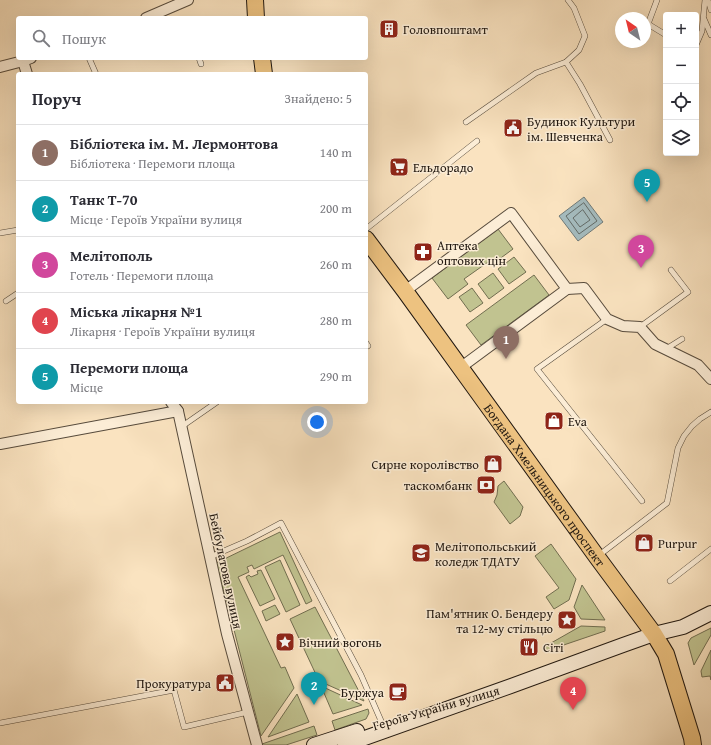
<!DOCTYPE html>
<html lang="uk">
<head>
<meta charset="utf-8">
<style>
  body { margin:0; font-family:"Gentium Book Plus",serif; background:#f7f7f7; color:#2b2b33 }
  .controls { position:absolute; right:12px; top:12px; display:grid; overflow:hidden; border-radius:4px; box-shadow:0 4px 16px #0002 }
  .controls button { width:36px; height:36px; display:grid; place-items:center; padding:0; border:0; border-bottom:1px solid #e1e1e2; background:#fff; color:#2b2b33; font:20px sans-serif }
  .compass { position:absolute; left:615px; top:12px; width:36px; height:36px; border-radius:50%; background:#fff; box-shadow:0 4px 16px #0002; rotate:325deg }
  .you { position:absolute; left:317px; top:422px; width:14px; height:14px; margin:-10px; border:3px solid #fff; border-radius:50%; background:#1a73e8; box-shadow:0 0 0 6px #1a73e833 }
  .badge { display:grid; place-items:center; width:26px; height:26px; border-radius:50%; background:#1a73e8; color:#fff; font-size:13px; font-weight:700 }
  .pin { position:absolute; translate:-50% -33px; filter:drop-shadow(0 1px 2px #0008) }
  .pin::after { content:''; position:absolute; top:21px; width:14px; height:12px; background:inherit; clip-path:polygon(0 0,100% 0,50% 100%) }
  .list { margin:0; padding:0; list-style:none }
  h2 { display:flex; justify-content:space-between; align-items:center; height:52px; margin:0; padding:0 16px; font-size:17px }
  h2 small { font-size:13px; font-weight:400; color:#7c7c81 }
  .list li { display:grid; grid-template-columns:26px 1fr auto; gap:12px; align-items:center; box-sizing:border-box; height:56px; padding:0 16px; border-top:1px solid #e1e1e2 }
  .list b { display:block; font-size:15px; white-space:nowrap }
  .list p { margin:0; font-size:13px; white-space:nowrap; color:#7c7c81 }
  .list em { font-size:13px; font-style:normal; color:#7c7c81 }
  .icon { flex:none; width:22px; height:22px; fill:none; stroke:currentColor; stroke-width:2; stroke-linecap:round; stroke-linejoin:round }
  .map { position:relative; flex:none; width:711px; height:745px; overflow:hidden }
  .search { position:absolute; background:#fff; box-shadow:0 4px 16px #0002; left:16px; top:16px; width:352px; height:44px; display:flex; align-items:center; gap:10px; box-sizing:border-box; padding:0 14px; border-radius:4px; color:#7c7c81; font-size:15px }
  .panel { position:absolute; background:#fff; box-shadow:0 4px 16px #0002; left:16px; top:72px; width:352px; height:332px; border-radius:4px }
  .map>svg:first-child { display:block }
</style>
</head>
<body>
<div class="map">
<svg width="711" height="745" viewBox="0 0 711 745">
  <rect width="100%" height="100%" fill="#fae3c0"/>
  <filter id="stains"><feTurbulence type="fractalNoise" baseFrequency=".005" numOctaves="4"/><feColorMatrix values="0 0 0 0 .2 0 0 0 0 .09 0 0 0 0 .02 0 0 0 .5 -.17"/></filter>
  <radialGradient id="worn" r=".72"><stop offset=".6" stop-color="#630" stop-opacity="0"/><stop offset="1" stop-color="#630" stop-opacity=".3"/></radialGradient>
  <g fill="#c1c390" stroke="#716e50">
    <polygon points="498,229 513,249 494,263 491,260 464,279 468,284 448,299 432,278"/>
    <polygon points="514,257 526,272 509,284 498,269"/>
    <polygon points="493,273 504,288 489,299 478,284"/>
    <polygon points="534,275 549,295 481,345 466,325"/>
    <polygon points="472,288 483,303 470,312 459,297"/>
    <polygon points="504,481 523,507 520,516 510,524 494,502 497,495 498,486"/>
    <polygon points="280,532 312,601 306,604 283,555 254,569 252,565 247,567 249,572 238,577 281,668 285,667 294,688 261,736 231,618 216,563"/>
    <polygon points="551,544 576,579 569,600 554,609 546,597 559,588 535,556"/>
    <polygon points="280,560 300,605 286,612 265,567"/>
    <polygon points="261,570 275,599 260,606 246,577 249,575 251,577 258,574 257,571"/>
    <polygon points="582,585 605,620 581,619 574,607"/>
    <polygon points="275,605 280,614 266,621 262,611"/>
    <polygon points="315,607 364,701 319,681 290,619"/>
    <polygon points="581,626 605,627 605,631 546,651 544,647"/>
    <polygon points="711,628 711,635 694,665 688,643 691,638"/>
    <polygon points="711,650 711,680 710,676 702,677 701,671"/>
    <polygon points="321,686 362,705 333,714"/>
    <polygon points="297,694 309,722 268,737"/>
    <polygon points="368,709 369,713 366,719 335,730 332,721"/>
    <polygon points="314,726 317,735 286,745 262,745 262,744"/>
  </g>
  <polygon fill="#a4bbbe" stroke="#707a78" points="584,197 603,222 578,241 559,216"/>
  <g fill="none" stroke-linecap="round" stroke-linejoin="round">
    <g stroke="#626a67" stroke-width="1">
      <polygon points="584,203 597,221 579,234 566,216 582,204"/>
      <polygon points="583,210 590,220 580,227 573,218 581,211"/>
    </g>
    <defs>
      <g id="service">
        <polyline points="657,0 648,24 666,35"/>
        <polyline points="708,0 711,10"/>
        <polyline points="704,19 711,35"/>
        <polyline points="696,45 702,31 705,0"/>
        <polyline points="89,58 96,74"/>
        <polyline points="199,58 201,64"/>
        <polyline points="566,62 579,50 585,36 574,8 568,0"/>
        <polyline points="466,122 536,73 566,62 580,84 610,140"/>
        <polyline points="366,229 477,141"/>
        <polyline points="0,233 18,230"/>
        <polyline points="6,301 18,293"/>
        <polyline points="607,319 537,369 642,501"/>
        <polyline points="640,327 688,292 671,270"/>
        <polyline points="366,343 368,346"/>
        <polyline points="666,349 682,339"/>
        <polyline points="181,427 217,402"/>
        <polyline points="598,556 667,503 678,448 684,436 692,426 700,419 711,412"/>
        <polyline points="210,557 247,541 281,523 361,675 382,723"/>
        <polyline points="670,581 711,549"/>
        <polyline points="0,723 174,690 184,727 248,712"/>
      </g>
      <g id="minor">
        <polyline points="146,18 188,0"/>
        <polyline points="23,61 27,74"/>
        <polyline points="0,67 23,61 31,58"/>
        <polyline points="567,289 584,288 607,319 623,326 640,327 655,344 698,365 711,379"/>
        <polyline points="405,291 511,213 567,289 460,368"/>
        <polyline points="171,402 178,411 227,634 257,745"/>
        <polyline points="0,444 178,411"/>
      </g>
      <g id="secondary">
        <polyline points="314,745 357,731"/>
        <polyline points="345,745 511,686 623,645 654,634 683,627 711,613"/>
      </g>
      <g id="trunk">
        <polyline points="255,0 256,18"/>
        <polyline points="262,58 264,74"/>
        <path id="s1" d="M366 239 405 291 597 557 654 634 666 654 692 738 693 745"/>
      </g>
    </defs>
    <use href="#service" stroke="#574b3c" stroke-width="6"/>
    <use href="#minor" stroke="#574b3c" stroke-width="12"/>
    <use href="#secondary" stroke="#211810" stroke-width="16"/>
    <use href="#trunk" stroke="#211810" stroke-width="18"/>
    <use href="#service" stroke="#fcedd6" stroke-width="5"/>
    <use href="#minor" stroke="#fcedd6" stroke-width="10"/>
    <use href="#secondary" stroke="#fcedd6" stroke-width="14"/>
    <use href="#trunk" stroke="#edc280" stroke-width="16"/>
  </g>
  <defs>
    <symbol id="building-square" viewBox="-11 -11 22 22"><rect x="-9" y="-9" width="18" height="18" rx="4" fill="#8f2418" stroke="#fcedd6"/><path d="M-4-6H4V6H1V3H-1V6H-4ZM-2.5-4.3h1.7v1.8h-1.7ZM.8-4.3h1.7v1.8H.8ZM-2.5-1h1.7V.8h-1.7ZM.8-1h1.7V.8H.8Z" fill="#fff"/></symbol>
    <symbol id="civic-square" viewBox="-11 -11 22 22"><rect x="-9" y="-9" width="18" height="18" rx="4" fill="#8f2418" stroke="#fcedd6"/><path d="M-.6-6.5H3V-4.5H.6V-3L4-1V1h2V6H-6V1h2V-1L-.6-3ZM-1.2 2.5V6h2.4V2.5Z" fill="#fff"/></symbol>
    <symbol id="supermarket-square" viewBox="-11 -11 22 22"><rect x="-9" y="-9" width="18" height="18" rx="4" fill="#8f2418" stroke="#fcedd6"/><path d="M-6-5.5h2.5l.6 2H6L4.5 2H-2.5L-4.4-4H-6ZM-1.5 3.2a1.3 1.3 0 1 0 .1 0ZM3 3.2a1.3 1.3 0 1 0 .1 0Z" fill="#fff"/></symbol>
    <symbol id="pharmacy-square" viewBox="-11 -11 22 22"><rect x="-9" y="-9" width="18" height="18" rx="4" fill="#8f2418" stroke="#fcedd6"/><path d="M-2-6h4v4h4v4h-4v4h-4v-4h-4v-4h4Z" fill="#fff"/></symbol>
    <symbol id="shop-square" viewBox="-11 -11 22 22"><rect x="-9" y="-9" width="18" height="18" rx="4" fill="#8f2418" stroke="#fcedd6"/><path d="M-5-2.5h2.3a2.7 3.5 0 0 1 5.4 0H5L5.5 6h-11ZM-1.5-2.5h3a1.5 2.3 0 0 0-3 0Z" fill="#fff"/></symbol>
    <symbol id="bank-square" viewBox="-11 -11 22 22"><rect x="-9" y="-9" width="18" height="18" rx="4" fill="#8f2418" stroke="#fcedd6"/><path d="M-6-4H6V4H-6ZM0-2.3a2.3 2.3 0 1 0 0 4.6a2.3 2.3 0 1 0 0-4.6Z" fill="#fff"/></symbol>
    <symbol id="university-square" viewBox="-11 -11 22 22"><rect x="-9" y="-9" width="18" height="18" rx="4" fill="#8f2418" stroke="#fcedd6"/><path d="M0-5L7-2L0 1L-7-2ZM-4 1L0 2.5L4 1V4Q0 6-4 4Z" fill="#fff"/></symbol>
    <symbol id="sight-square" viewBox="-11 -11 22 22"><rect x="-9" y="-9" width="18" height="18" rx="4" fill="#8f2418" stroke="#fcedd6"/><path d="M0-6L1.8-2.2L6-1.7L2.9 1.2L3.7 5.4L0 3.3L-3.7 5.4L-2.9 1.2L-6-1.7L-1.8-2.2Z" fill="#fff"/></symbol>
    <symbol id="restaurant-square" viewBox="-11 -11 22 22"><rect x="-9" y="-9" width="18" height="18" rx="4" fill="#8f2418" stroke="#fcedd6"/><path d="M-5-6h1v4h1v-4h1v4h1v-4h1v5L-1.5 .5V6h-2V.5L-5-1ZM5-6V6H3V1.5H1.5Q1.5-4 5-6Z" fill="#fff"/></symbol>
    <symbol id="cafe-square" viewBox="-11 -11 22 22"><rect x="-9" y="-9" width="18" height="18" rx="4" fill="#8f2418" stroke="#fcedd6"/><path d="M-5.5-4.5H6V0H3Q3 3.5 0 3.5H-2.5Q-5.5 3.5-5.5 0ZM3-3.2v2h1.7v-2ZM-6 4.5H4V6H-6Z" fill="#fff"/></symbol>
  </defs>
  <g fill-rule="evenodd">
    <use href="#building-square" x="378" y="18" width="22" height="22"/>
    <use href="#civic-square" x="502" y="117" width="22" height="22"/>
    <use href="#supermarket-square" x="388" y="156" width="22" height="22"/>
    <use href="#pharmacy-square" x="412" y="241" width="22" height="22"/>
    <use href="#shop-square" x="543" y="410" width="22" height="22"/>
    <use href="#shop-square" x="482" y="453" width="22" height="22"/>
    <use href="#bank-square" x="475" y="474" width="22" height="22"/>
    <use href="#shop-square" x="633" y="532" width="22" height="22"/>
    <use href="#university-square" x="410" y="542" width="22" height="22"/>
    <use href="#sight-square" x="556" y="609" width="22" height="22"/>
    <use href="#sight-square" x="274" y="631" width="22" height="22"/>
    <use href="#restaurant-square" x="518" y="636" width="22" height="22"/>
    <use href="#civic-square" x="214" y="672" width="22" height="22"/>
    <use href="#cafe-square" x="387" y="681" width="22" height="22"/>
  </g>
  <g text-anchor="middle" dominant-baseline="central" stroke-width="3" stroke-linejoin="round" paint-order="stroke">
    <g font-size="13" fill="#211810" stroke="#fcedd6" text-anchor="start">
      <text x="403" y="29">Головпоштамт</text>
      <text x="527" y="121">Будинок Культури<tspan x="527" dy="15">ім. Шевченка</tspan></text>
      <text x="413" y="167">Ельдорадо</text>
      <text x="437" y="245">Аптека<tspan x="437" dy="15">оптових цін</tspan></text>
      <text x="568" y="421">Eva</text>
      <text x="479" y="464" text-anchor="end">Сирне королівство</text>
      <text x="472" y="485" text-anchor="end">таскомбанк</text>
      <text x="658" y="543">Purpur</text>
      <text x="435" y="546">Мелітопольський<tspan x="435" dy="15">коледж ТДАТУ</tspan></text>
      <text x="553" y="613" text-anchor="end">Пам'ятник О. Бендеру<tspan x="553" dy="15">та 12-му стільцю</tspan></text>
      <text x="299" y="642">Вічний вогонь</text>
      <text x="543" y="647">Сіті</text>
      <text x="211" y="683" text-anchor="end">Прокуратура</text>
      <text x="384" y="692" text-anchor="end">Буржуа</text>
    </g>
    <g font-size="13" fill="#211810" stroke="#fcedd6">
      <text stroke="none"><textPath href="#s1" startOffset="304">Богдана Хмельницького проспект</textPath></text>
      <text transform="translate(226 571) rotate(78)">Бейбулатова вулиця</text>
      <text transform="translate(436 708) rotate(-16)">Героїв України вулиця</text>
    </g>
  </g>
  <rect width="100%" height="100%" filter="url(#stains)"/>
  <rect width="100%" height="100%" fill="url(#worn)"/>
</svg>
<div class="controls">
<button>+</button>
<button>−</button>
<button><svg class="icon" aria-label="locate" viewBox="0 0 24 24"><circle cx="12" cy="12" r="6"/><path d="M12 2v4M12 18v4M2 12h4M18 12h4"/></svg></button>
<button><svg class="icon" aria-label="layers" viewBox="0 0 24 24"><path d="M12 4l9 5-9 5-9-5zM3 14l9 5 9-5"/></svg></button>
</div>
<svg class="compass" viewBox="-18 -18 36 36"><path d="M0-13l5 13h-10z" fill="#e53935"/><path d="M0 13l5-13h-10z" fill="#7c7c81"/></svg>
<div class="you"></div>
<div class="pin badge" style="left:506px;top:359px;background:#8d6e63">1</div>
<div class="pin badge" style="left:314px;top:705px;background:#0f9aa8">2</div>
<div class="pin badge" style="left:641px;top:268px;background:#d1479c">3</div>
<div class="pin badge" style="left:573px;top:710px;background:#e0444e">4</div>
<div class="pin badge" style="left:647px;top:202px;background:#0f9aa8">5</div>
<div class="search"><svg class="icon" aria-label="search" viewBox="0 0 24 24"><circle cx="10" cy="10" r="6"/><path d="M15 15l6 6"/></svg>Пошук</div>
<section class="panel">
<h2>Поруч<small>Знайдено: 5</small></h2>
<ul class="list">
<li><span class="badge" style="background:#8d6e63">1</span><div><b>Бібліотека ім. М. Лермонтова</b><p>Бібліотека · Перемоги площа</p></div><em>140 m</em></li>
<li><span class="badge" style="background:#0f9aa8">2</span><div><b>Танк Т-70</b><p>Місце · Героїв України вулиця</p></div><em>200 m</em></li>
<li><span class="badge" style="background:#d1479c">3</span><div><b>Мелітополь</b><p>Готель · Перемоги площа</p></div><em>260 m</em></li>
<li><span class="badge" style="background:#e0444e">4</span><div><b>Міська лікарня №1</b><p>Лікарня · Героїв України вулиця</p></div><em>280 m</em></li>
<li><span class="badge" style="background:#0f9aa8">5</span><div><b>Перемоги площа</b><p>Місце</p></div><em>290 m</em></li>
</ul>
</section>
</div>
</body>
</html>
